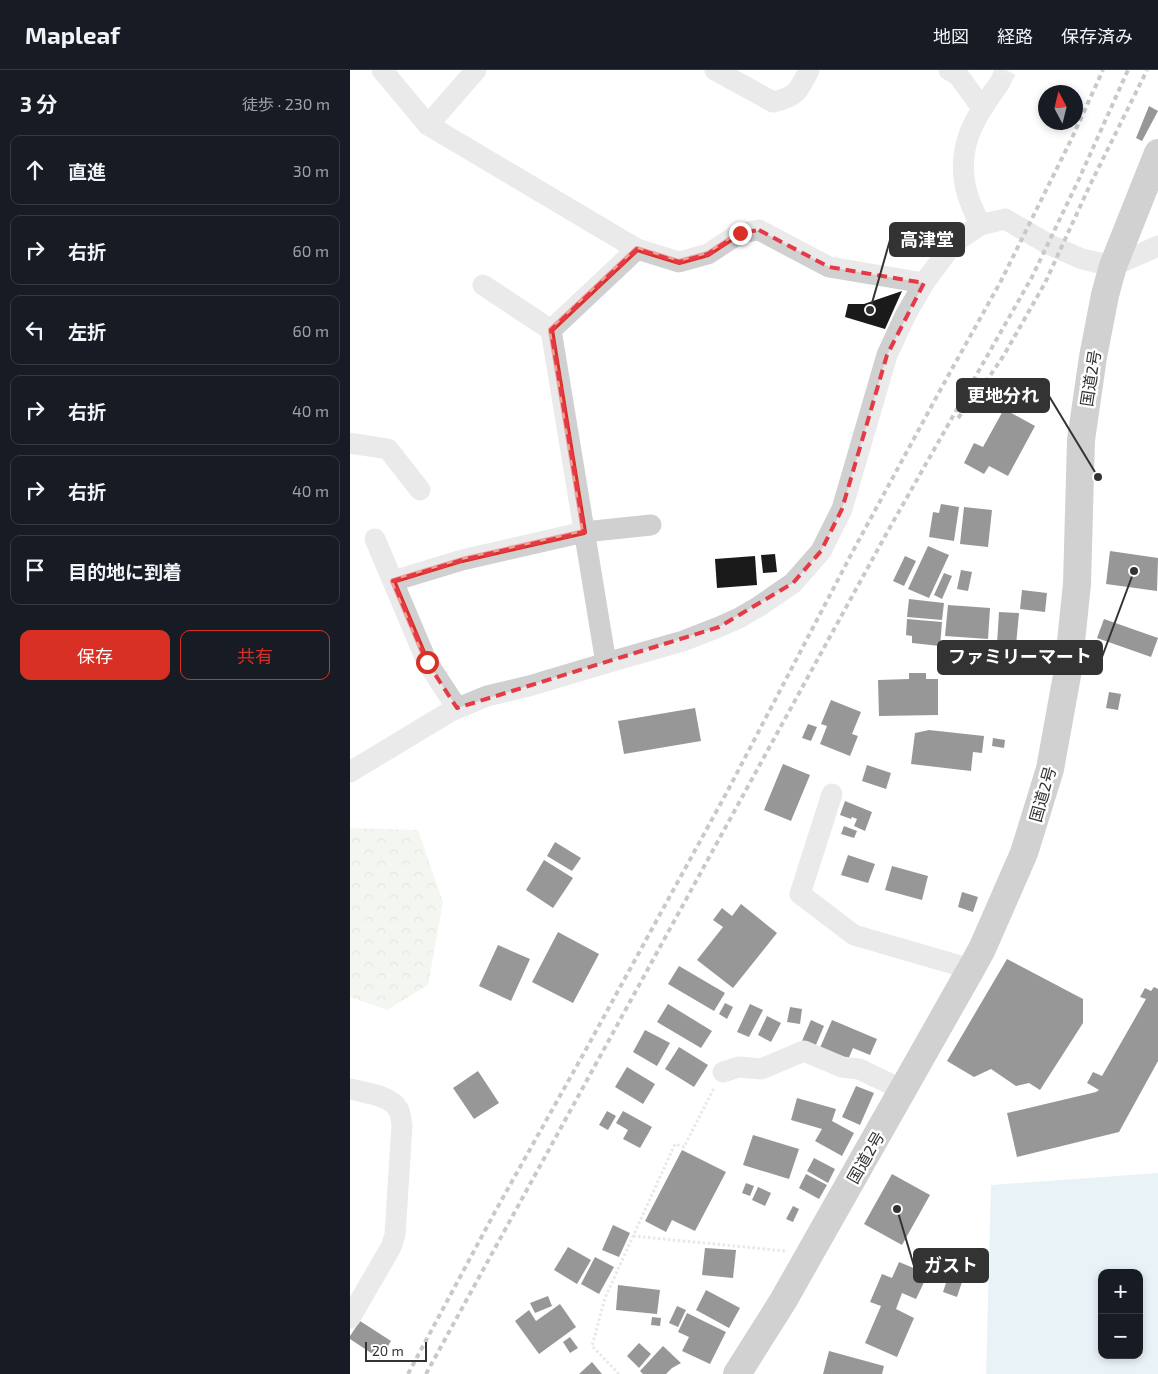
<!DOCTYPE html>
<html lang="ja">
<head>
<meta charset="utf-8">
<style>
  body { margin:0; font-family:"Exo 2","Noto Sans JP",sans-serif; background:#20242c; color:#f1f3f6 }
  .controls { position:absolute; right:15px; bottom:15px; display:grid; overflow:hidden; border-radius:10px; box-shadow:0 2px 8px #0003 }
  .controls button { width:45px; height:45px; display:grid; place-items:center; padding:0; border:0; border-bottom:1px solid #363941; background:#171b24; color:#f1f3f6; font:25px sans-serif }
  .compass { position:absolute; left:688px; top:15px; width:45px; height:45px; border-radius:50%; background:#171b24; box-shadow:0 2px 8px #0003; rotate:353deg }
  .scale { position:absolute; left:15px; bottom:12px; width:62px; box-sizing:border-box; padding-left:5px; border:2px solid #333; border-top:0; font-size:14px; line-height:18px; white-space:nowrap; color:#333; -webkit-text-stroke:4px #fff; paint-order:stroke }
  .stop { position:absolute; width:15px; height:15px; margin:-11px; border:4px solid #d93025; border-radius:50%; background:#fff }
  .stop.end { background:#d93025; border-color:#fff; box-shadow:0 1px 5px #0008 }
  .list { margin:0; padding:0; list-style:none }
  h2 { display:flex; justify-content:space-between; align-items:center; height:65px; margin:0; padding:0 20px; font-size:21px }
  h2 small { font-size:16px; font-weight:400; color:#9ea1a6 }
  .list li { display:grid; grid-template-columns:32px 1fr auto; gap:15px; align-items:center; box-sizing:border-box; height:70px; margin:0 10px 10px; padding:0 10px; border:1px solid #363941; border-radius:10px }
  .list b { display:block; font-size:19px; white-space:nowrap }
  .list em { font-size:16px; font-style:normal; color:#9ea1a6 }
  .actions { display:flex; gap:10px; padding:15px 20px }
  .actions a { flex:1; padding:11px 0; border:1px solid #d93025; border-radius:10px; text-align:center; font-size:18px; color:#d93025 }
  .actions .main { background:#d93025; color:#fff }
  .icon { flex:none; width:28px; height:28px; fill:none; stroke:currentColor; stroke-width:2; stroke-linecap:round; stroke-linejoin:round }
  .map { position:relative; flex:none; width:808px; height:1304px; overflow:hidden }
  header { display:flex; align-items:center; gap:30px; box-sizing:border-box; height:70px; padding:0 25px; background:#171b24; border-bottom:1px solid #363941 }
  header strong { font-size:24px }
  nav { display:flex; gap:28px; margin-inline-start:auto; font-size:18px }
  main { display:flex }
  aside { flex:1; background:#171b24 }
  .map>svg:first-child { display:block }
</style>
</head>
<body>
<header>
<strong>Mapleaf</strong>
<nav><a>地図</a><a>経路</a><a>保存済み</a></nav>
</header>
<main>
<aside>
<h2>3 分<small>徒歩 · 230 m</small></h2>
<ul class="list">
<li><svg class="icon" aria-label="ahead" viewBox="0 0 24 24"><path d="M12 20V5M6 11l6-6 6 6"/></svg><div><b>直進</b></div><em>30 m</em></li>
<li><svg class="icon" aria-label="right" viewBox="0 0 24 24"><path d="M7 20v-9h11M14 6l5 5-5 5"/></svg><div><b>右折</b></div><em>60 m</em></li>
<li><svg class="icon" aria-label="left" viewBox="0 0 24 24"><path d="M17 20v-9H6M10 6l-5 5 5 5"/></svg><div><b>左折</b></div><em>60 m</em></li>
<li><svg class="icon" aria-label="right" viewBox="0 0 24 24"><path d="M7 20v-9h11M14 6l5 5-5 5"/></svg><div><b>右折</b></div><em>40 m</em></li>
<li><svg class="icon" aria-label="right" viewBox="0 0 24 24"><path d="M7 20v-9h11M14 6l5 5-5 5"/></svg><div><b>右折</b></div><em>40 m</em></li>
<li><svg class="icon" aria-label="arrive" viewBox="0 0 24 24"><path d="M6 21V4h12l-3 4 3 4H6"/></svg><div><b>目的地に到着</b></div></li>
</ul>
<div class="actions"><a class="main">保存</a><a>共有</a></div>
</aside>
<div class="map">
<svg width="808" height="1304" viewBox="0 0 808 1304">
  <defs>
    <pattern id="forest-crowns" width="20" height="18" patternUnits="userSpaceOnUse" patternTransform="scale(1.25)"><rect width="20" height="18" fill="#e6ecdf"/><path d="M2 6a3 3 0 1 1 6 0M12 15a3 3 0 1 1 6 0" fill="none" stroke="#c6cbc0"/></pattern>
  </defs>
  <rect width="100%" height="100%" fill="#fff"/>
  <polygon fill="url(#forest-crowns)" points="0,758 68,760 93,832 78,915 37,940 0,927"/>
  <path fill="#cfe2ee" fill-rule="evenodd" d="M808 1103V1304H636L641 1115ZM752 1203H789V1285H752Z"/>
  <g fill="#1a1a1a">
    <polygon points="799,36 808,41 792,71 786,68"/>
    <polygon points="552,221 535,259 495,247 498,234 514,234"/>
    <polygon points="654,339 685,356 658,406 639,396 634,404 614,393 624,373 633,377"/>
    <polygon points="591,434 609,437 604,471 579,467 583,442 589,443"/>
    <polygon points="614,437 642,440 638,477 610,474"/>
    <polygon points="578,476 599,485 579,528 558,519"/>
    <polygon points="760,481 808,488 807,521 756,514"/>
    <polygon points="425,484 427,502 413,503 411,485"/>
    <polygon points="405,486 407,515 367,518 365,489"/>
    <polygon points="555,486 566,491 554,516 543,511"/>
    <polygon points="611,500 622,502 618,521 607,519"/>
    <polygon points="594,503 602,506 592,529 584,525"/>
    <polygon points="672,520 697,523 695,542 670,539"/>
    <polygon points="559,529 594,533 592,550 557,547"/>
    <polygon points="598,535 640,538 638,569 595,566"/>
    <polygon points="649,542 669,543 666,575 647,574"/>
    <polygon points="557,549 592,552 590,576 562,573 562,566 556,565"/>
    <polygon points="754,549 808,568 801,587 747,568"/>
    <polygon points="559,603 576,603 576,609 588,609 588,645 529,646 528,610 559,609"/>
    <polygon points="759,622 771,624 768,640 756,638"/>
    <polygon points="481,630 511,642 502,664 508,666 500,686 470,674 477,656 471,654"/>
    <polygon points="345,638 351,671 274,684 268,651"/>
    <polygon points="458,654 467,657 461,671 452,668"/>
    <polygon points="579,660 634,666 632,683 623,682 621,701 561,694 565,663"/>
    <polygon points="643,668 655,670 654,678 642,676"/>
    <polygon points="433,694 460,705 441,751 414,740"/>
    <polygon points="517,695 541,703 536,719 512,711"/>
    <polygon points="495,731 522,742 515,761 504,756 507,749 502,747 501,749 490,745"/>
    <polygon points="494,756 507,761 504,768 491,764"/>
    <polygon points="205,772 231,788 222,801 197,786"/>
    <polygon points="498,785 525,794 518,813 491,805"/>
    <polygon points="194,790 223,808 203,838 176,820"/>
    <polygon points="542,796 578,806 572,830 535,820"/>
    <polygon points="612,822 628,827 623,842 608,837"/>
    <polygon points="391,834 427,863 383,918 347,890 373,857 363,850 372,838 382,846"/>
    <polygon points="208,862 249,884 223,933 182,912"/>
    <polygon points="148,875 180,889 161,931 129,916"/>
    <polygon points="657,889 733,929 733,953 690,1020 679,1013 666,1016 641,999 624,1007 597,991"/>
    <polygon points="329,896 375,923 364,941 318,914"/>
    <polygon points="804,917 808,919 808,991 769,1062 667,1087 657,1043 746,1022 749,1020 737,1013 743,1002 752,1006 796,929 790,927 795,918 801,921"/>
    <polygon points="375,933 383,937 377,949 369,944"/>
    <polygon points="318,934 362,961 351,978 307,952"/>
    <polygon points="400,934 413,940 399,967 387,962"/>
    <polygon points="440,937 452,939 450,954 437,952"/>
    <polygon points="417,946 431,953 421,972 408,965"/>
    <polygon points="461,950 474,956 465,977 452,971"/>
    <polygon points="482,950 527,969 520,985 503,978 497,992 469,980"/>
    <polygon points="295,960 320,973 307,996 283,982"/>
    <polygon points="329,977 358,995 344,1017 315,999"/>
    <polygon points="277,997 305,1014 293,1034 265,1017"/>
    <polygon points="128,1001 149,1033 124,1049 103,1018"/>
    <polygon points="506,1016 524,1023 510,1055 492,1047"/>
    <polygon points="447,1028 486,1039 482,1051 504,1063 492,1086 465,1071 472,1059 441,1050"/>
    <polygon points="257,1041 266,1046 258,1060 249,1055"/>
    <polygon points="273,1041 302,1057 290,1078 273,1069 278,1060 266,1053"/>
    <polygon points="403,1065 449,1079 439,1109 393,1095"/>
    <polygon points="332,1080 376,1102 345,1161 322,1150 316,1162 295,1151"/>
    <polygon points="464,1088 485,1099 478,1113 457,1101"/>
    <polygon points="456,1104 477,1115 469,1129 449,1118"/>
    <polygon points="542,1104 580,1125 552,1175 514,1154"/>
    <polygon points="396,1113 404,1116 400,1126 392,1123"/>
    <polygon points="408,1117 421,1123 415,1136 402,1130"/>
    <polygon points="443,1136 449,1139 443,1152 436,1149"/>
    <polygon points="263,1155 280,1163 269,1187 252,1180"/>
    <polygon points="218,1177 241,1190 227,1214 204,1200"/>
    <polygon points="355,1178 386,1180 383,1208 352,1205"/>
    <polygon points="245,1187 264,1197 249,1224 231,1214"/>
    <polygon points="549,1192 578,1204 566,1229 552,1223 546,1239 564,1248 547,1287 515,1273 531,1236 520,1232 532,1204 542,1208"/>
    <polygon points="600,1201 614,1206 607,1227 593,1222"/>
    <polygon points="268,1215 310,1220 307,1244 266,1240"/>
    <polygon points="356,1220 390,1238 379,1258 346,1240"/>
    <polygon points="198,1226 202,1236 185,1243 180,1233"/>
    <polygon points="210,1234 226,1257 189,1284 165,1251 179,1240 186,1251"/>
    <polygon points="327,1236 336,1240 328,1257 319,1253"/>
    <polygon points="337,1243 376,1262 360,1294 332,1281 339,1267 328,1262"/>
    <polygon points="302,1247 311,1248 310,1256 301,1255"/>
    <polygon points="10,1251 41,1271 30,1289 0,1269 0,1266"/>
    <polygon points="220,1267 228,1278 220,1283 213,1272"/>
    <polygon points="289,1273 301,1284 289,1298 277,1286"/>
    <polygon points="313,1276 331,1293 322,1298 316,1304 293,1304 290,1301"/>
    <polygon points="479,1281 534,1296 532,1304 473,1304"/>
    <polygon points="242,1292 252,1304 229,1304"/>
  </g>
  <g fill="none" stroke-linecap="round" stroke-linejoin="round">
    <polyline stroke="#d6d6d6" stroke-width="21" stroke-dasharray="21 11" stroke-linecap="butt" points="649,14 656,0"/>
    <g stroke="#cdcdcd" stroke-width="3" stroke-dasharray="2.5 2.5" stroke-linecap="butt">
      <polyline points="283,1166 435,1181"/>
      <polyline points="269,1304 242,1276 255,1228 325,1074 334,1077 364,1018"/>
    </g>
    <g stroke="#d0d0d0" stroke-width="21">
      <polyline points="32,0 78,55 287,179 329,192 358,184 390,163 409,160 479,197 574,213"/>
      <path d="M365 0 423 32C446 27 449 21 459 0"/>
      <polyline points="599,0 608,5 632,38"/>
      <polyline points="78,55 126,0"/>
      <path d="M630 155C626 145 621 136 618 126 604 81 623 49 649 14"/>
      <polyline points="133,215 201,260"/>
      <polyline points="0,373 38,379 70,420"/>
      <polyline points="25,469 77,592 107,638"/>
      <polyline points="43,511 112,490 234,462 301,455"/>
      <polyline points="256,593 201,260 287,179"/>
      <polyline points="0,702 101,641 137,626 179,616 256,593 333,571 369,557 389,548 408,537 443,513 471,481 492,439 537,285 555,246 574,213 599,179 611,168 630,155 655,149 698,174 732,189 763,196 808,176"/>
      <polyline points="482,724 450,824 504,865 621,899"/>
      <polyline points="373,1002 389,997 411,999 454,981 492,997 509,999 553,1020"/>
      <path d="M0 1019C15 1023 41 1025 48 1039 51 1044 51 1050 52 1055L45 1165 41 1177 0 1248"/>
    </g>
    <polyline stroke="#9a9a9a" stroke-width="28" points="387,1304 433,1231 621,899 632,879 674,783 700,699 718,600 727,514 731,370 743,287 755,225 763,196 808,83"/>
    <g stroke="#888" stroke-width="4" stroke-dasharray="5 4" stroke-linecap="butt">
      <polyline points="608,348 631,319 654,285 695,213 740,115 797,0"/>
      <polyline points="58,1304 146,1140 234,983 377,722 503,481 593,315 651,211 721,70 753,0"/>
      <polyline points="76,1304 539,459 682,207 729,109 778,0"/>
    </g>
  </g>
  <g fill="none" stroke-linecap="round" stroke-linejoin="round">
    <polyline stroke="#d93025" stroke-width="6" points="77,592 43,511 112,490 234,462 201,260 287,179 329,192 358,184 390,163"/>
  </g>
  <path d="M0 0H808V1304H0ZM409 160 479 197 574 213 537 285 492 439 471 481 443 513 369 557 107 638 77 592 43 511 112 490 234 462 201 260 287 179 329 192 358 184 390 163Z" fill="#fff" fill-opacity=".55" fill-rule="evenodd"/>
  <path fill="none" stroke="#e63946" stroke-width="4" stroke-dasharray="10 6" stroke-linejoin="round" d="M409 160 479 197 574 213 537 285 492 439 471 481 443 513 369 557 107 638 77 592 43 511 112 490 234 462 201 260 287 179 329 192 358 184 390 163Z"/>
  <g text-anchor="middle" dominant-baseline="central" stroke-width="5" stroke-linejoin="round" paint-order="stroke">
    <g font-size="16" fill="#333" stroke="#fff">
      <text transform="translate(740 308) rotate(-81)">国道2号</text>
      <text transform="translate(692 724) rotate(-74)">国道2号</text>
      <text transform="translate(515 1087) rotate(-60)">国道2号</text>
    </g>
  </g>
  <path fill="none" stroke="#333" stroke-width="2" d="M520 240L540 170M748 407L699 326M784 501L752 587M547 1139L564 1196"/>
  <g fill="#333" stroke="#fff" stroke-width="2">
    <circle cx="520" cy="240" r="5"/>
    <circle cx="748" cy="407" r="5"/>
    <circle cx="784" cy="501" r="5"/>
    <circle cx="547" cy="1139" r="5"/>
  </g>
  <g fill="#333" stroke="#333" stroke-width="2">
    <rect x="540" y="153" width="74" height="33" rx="5"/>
    <rect x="607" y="309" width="92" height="33" rx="5"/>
    <rect x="588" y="571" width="164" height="33" rx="5"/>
    <rect x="564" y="1179" width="74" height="33" rx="5"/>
  </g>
  <g font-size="18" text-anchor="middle" font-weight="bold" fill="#fff">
    <text x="577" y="176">高津堂</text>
    <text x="653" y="332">更地分れ</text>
    <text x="670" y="593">ファミリーマート</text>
    <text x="601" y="1202">ガスト</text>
  </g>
</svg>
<div class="controls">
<button>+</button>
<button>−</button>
</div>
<svg class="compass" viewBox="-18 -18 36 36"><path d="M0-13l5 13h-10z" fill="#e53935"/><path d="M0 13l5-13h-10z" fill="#9ea1a6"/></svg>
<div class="scale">20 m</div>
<div class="stop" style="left:77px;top:592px"></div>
<div class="stop end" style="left:390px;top:163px"></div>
</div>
</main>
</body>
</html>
